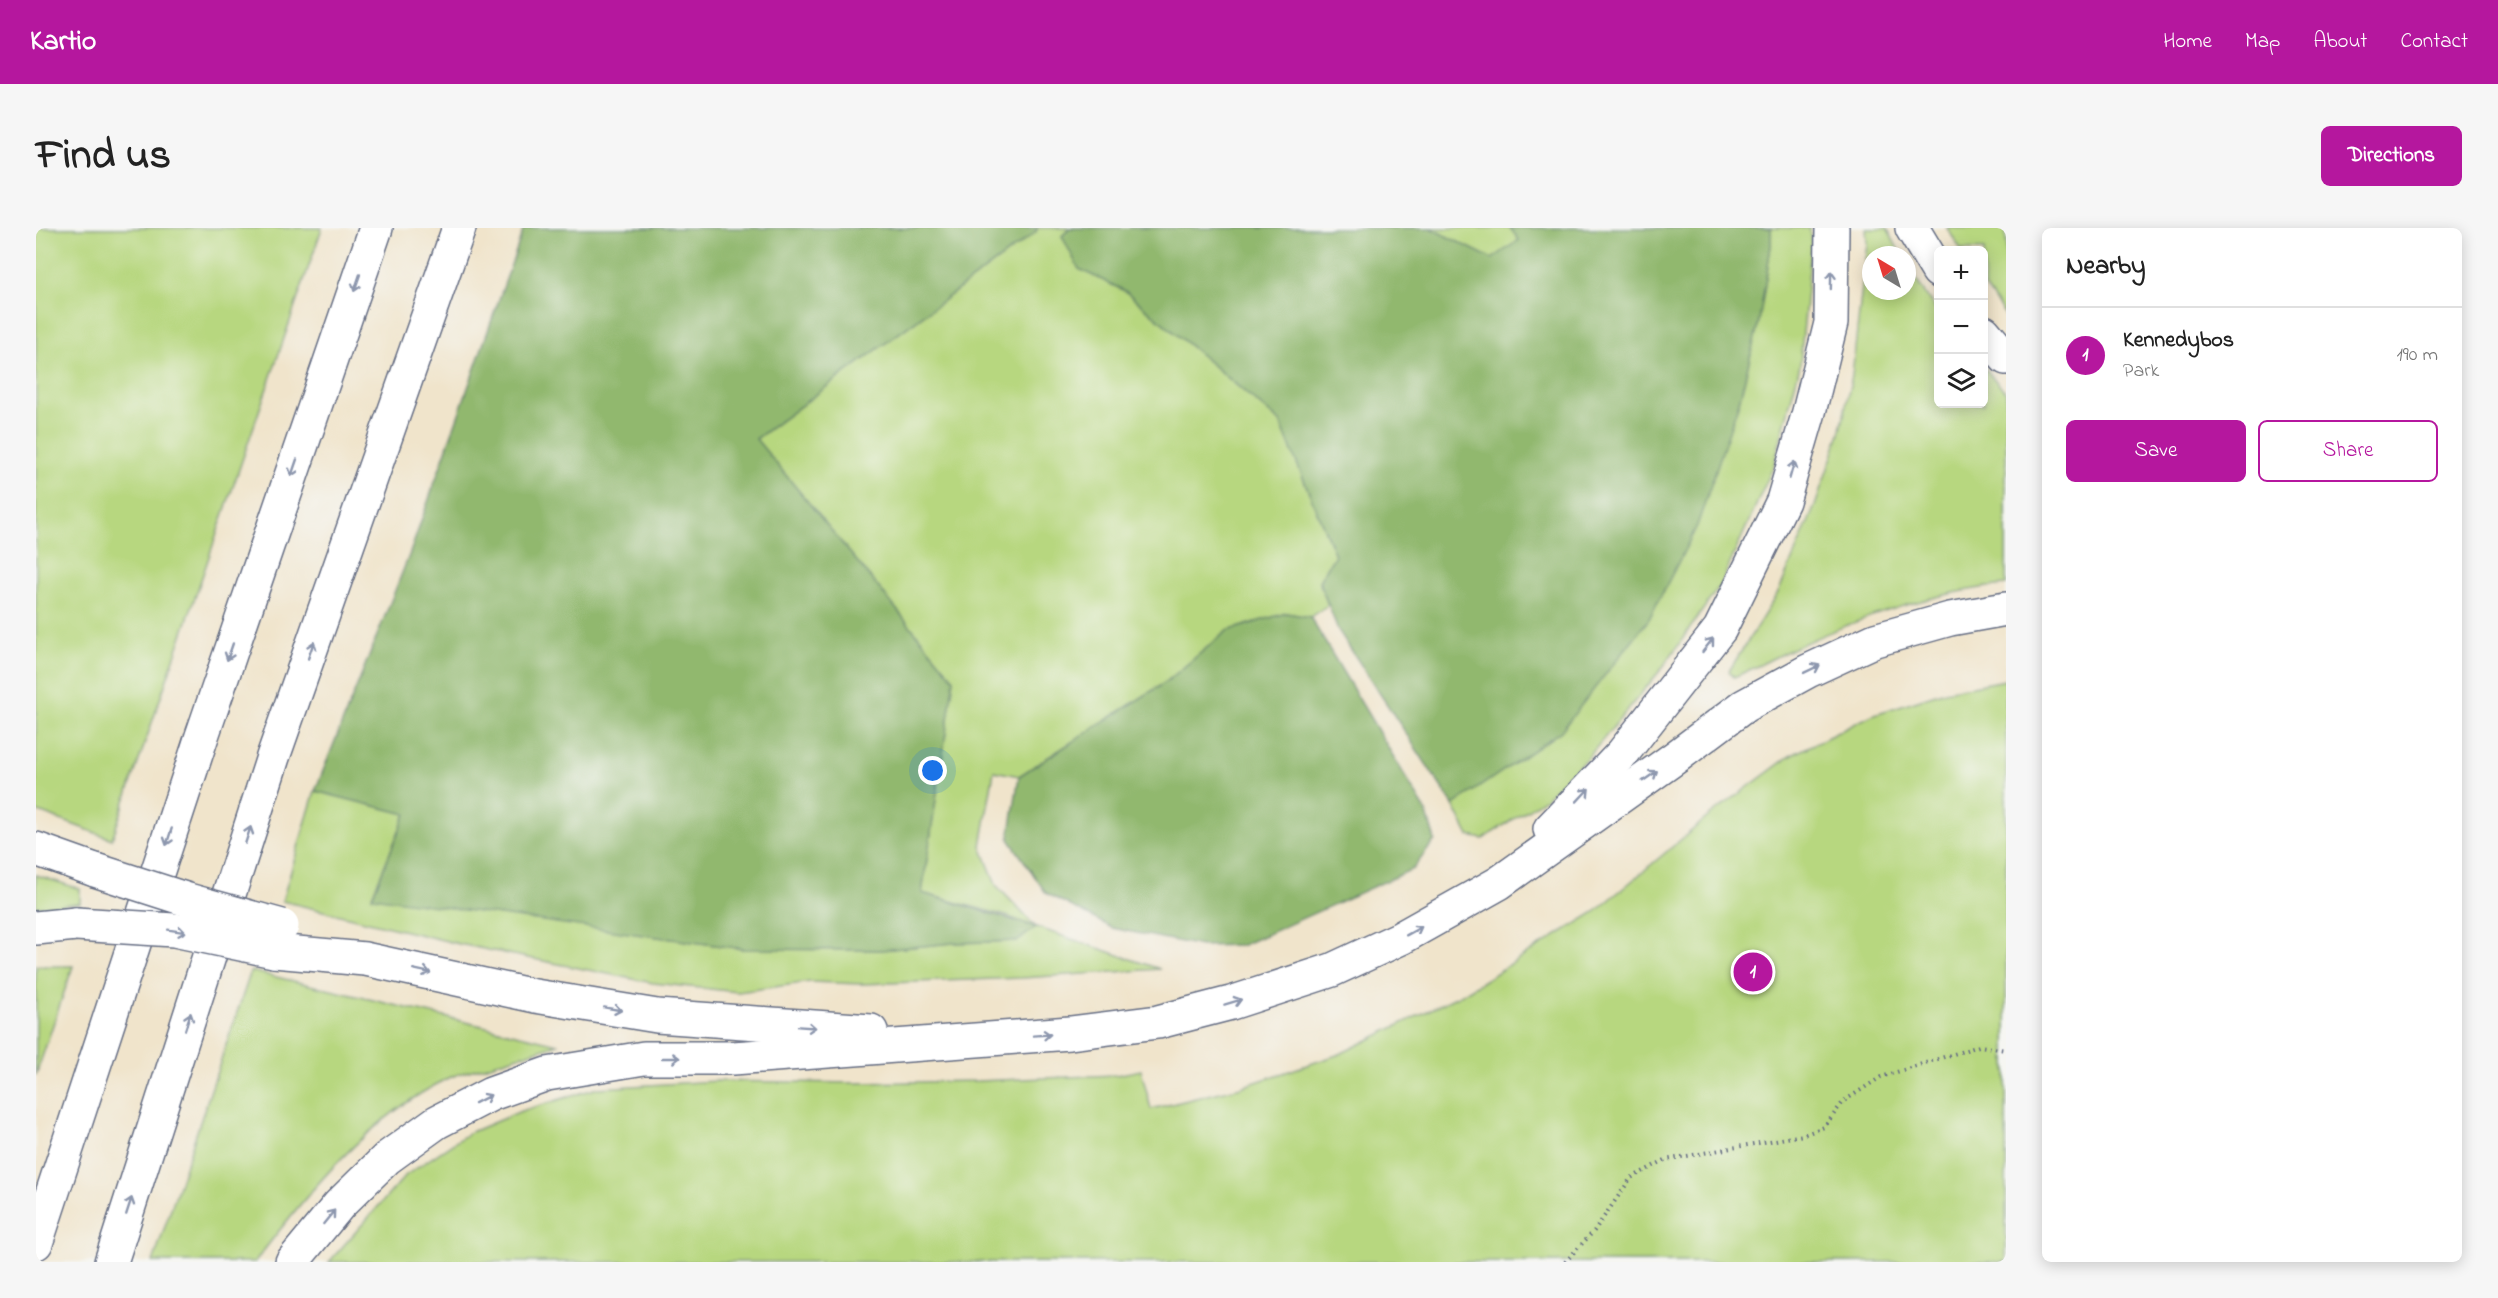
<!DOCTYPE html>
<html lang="en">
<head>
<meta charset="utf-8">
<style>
  body { margin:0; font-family:"Indie Flower",sans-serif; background:#f6f6f6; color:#222 }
  .controls { position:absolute; right:18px; top:18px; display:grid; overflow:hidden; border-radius:9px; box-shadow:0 3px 15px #0003 }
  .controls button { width:54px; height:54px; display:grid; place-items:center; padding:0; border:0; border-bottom:2px solid #e0e0e0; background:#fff; color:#222; font:30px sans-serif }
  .compass { position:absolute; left:1826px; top:18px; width:54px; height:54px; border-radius:50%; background:#fff; box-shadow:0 3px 15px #0003; rotate:322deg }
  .you { position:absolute; left:897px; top:543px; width:21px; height:21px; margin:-15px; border:4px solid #fff; border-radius:50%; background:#1a73e8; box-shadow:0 0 0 9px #1a73e833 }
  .badge { display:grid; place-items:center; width:39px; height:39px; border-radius:50%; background:#b5179e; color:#fff; font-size:20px; font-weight:700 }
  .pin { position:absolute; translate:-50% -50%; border:3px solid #fff; box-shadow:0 2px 6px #0006 }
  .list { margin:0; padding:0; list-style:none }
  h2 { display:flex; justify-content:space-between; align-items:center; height:78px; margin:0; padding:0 24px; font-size:26px }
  h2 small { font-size:20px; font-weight:400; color:#767676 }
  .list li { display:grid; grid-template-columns:39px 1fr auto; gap:18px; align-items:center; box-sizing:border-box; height:96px; padding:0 24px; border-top:2px solid #e0e0e0 }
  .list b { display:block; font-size:22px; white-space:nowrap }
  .list p { margin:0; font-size:20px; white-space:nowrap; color:#767676 }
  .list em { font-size:20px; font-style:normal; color:#767676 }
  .actions { display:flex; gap:12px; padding:18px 24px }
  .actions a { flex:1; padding:14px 0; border:2px solid #b5179e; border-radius:9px; text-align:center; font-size:21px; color:#b5179e }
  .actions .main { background:#b5179e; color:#fff }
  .icon { flex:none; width:33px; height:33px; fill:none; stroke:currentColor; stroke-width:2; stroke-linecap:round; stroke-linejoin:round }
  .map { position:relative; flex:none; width:1970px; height:1034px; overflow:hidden; border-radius:9px }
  header { display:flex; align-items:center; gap:36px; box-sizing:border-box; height:84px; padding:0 30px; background:#b5179e; color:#fff }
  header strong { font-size:28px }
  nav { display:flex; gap:33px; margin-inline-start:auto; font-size:21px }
  .intro { display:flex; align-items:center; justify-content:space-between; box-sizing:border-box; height:144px; padding:0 36px }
  h1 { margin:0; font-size:42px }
  .button { padding:15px 27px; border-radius:9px; background:#b5179e; color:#fff; font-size:21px; font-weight:700 }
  main { display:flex; gap:36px; padding:0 36px }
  aside { flex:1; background:#fff; border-radius:9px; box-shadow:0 3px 15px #0003 }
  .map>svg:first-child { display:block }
</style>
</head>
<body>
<header>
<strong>Kartio</strong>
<nav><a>Home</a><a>Map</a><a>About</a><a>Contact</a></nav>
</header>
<div class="intro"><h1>Find us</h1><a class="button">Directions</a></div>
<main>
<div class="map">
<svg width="1970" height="1034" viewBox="0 0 1970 1034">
  <rect width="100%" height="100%" fill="#f6f6f2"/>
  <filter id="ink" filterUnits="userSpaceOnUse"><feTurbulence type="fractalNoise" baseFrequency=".0167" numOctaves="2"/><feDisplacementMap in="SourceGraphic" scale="12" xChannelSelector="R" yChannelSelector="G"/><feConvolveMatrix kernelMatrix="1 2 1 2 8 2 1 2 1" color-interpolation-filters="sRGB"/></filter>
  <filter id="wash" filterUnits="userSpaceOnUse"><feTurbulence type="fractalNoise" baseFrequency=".008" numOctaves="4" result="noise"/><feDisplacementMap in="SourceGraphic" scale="24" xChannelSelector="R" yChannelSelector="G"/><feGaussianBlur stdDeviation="1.35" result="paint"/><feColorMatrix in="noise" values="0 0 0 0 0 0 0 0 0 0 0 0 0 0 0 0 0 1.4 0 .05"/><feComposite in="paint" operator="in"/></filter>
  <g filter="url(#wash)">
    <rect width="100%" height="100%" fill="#f0e4cb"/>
    <g fill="#b7d77f" stroke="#69836e" stroke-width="1.5">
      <polygon points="0,0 286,0 76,611 0,583"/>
      <polygon points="1001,0 1034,0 1026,8 1043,41 1089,63 1244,194 1299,327 1283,353 1292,377 1274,389 1250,385 1191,403 1130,454 983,548 958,543 945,618 960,657 1000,699 1124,741 986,750 826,756 774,754 702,764 617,755 423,716 246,673 279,563 370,586 336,668 707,721 845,722 917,715 981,713 1000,699 970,688 886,665 918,451 720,211 1000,4"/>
      <polygon points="1394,0 1474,0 1484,12 1456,31"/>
      <polygon points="1735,0 1774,0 1775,20 1764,137 1738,237 1685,356 1627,439 1555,526 1510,570 1447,611 1433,608 1417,577 1525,503 1703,174 1723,93 1735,18"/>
      <path d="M1830 0H1851L1865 27H1835V63H1871V38L1902 85V176H1948V140L1970 164V357C1902 363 1822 390 1760 419 1739 429 1719 440 1698 449L1693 443 1743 363 1779 278 1805 202 1816 147 1831 15Z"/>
      <polygon points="1911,0 1970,0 1970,88 1948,58 1948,22 1925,22"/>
      <polygon points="1970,452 1970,1034 293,1034 370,947 433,905 485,883 562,860 681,853 821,855 941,853 1080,847 1105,842 1115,881 1205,859 1304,826 1426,766 1559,684 1673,588 1754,528 1836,487 1909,463"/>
      <polygon points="0,647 44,661 44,675 0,679"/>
      <polygon points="0,738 37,738 0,847"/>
      <path d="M215 743 522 816C497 824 472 831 448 839 436 842 423 845 413 850 332 889 272 964 219 1034H117Z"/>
    </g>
    <g fill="#91b86e" stroke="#567466" stroke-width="1.5">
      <polygon points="488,0 1001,0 1000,4 720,211 918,451 886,665 1000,699 982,713 917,715 845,722 707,721 336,669 370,586 279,563 374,325"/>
      <polygon points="1034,0 1394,0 1456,31 1483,12 1474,0 1735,0 1735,18 1723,93 1703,174 1661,298 1613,391 1525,503 1417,577 1302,402 1283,353 1299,327 1244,194 1089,63 1043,41 1026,8"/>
      <polygon points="1250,385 1274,389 1390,583 1399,612 1377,641 1207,717 1165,718 1076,700 1010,665 973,611 983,548 1130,454 1191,403"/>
    </g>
  </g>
  <g filter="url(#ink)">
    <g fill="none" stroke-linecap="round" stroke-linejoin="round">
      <defs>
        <g id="highway">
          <polyline points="1876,0 1902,43"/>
          <polyline points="1948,104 1970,130"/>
          <polyline points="1514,601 1586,526 1684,401 1747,273 1773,184 1795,95 1796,0"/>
          <polyline points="0,621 59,642"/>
          <polyline points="0,700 40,696"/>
          <polyline points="238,723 329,731 499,768 621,788 835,803"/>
          <polyline points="0,1015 166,508 340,0"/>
          <polyline points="75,1034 237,529 423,0"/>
          <polyline points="256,1034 303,977 351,930 401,894 455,866 511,846 608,830 697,830 1034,805 1122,794 1195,775 1296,742 1365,710 1463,655 1640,529 1708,478 1772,443 1839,412 1914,391 1970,381"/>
        </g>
      </defs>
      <use href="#highway" stroke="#666e84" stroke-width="36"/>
      <polyline stroke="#666e84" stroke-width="4" stroke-dasharray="1.5 4.5" stroke-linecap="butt" points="1529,1034 1558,1003 1595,950 1629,932 1767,907 1788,899 1808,873 1845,849 1943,818 1970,822"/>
      <use href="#highway" stroke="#fff" stroke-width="33"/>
      <defs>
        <g id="highway-bridge">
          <polyline points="59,642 152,672 246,698"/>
          <polyline points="40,696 138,702 238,723"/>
        </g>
      </defs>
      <use href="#highway-bridge" stroke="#666e84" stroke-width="36" stroke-linecap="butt"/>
      <use href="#highway-bridge" stroke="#fff" stroke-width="33"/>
    </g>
    <defs><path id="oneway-shaft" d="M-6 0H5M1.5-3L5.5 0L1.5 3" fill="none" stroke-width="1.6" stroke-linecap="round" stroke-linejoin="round" transform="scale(1.5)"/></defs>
    <g stroke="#8d97ae">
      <use href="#oneway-shaft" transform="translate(1795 52) rotate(-89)"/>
      <use href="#oneway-shaft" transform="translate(321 55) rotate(109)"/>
      <use href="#oneway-shaft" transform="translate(258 240) rotate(109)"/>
      <use href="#oneway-shaft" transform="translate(1756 242) rotate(-74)"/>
      <use href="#oneway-shaft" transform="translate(1672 417) rotate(-52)"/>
      <use href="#oneway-shaft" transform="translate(275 422) rotate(-71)"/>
      <use href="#oneway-shaft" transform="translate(194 424) rotate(109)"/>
      <use href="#oneway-shaft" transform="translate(1776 441) rotate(-26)"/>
      <use href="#oneway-shaft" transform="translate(1614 548) rotate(-35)"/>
      <use href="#oneway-shaft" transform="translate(1547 567) rotate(-47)"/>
      <use href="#oneway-shaft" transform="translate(212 607) rotate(-72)"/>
      <use href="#oneway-shaft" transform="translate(133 609) rotate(108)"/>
      <use href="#oneway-shaft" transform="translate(141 703) rotate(9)"/>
      <use href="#oneway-shaft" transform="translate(1378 703) rotate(-29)"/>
      <use href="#oneway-shaft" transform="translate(386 743) rotate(12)"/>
      <use href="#oneway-shaft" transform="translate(1197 774) rotate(-17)"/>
      <use href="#oneway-shaft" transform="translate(577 781) rotate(10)"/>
      <use href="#oneway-shaft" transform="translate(152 793) rotate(-72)"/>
      <use href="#oneway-shaft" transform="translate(771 799) rotate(4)"/>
      <use href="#oneway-shaft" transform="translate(1006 807) rotate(-4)"/>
      <use href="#oneway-shaft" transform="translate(635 830)"/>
      <use href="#oneway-shaft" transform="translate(447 871) rotate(-27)"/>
      <use href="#oneway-shaft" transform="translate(93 978) rotate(-72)"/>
      <use href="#oneway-shaft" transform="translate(293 989) rotate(-51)"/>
    </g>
  </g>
</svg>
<div class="controls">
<button>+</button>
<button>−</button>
<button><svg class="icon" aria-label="layers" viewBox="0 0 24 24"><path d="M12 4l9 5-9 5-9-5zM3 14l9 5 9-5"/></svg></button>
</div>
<svg class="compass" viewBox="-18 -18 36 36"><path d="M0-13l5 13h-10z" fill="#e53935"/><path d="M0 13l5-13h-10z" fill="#767676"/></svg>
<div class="you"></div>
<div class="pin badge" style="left:1717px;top:744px">1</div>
</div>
<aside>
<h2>Nearby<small></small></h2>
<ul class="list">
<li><span class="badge">1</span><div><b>Kennedybos</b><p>Park</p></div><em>190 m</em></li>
</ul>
<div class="actions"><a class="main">Save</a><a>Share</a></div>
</aside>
</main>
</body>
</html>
